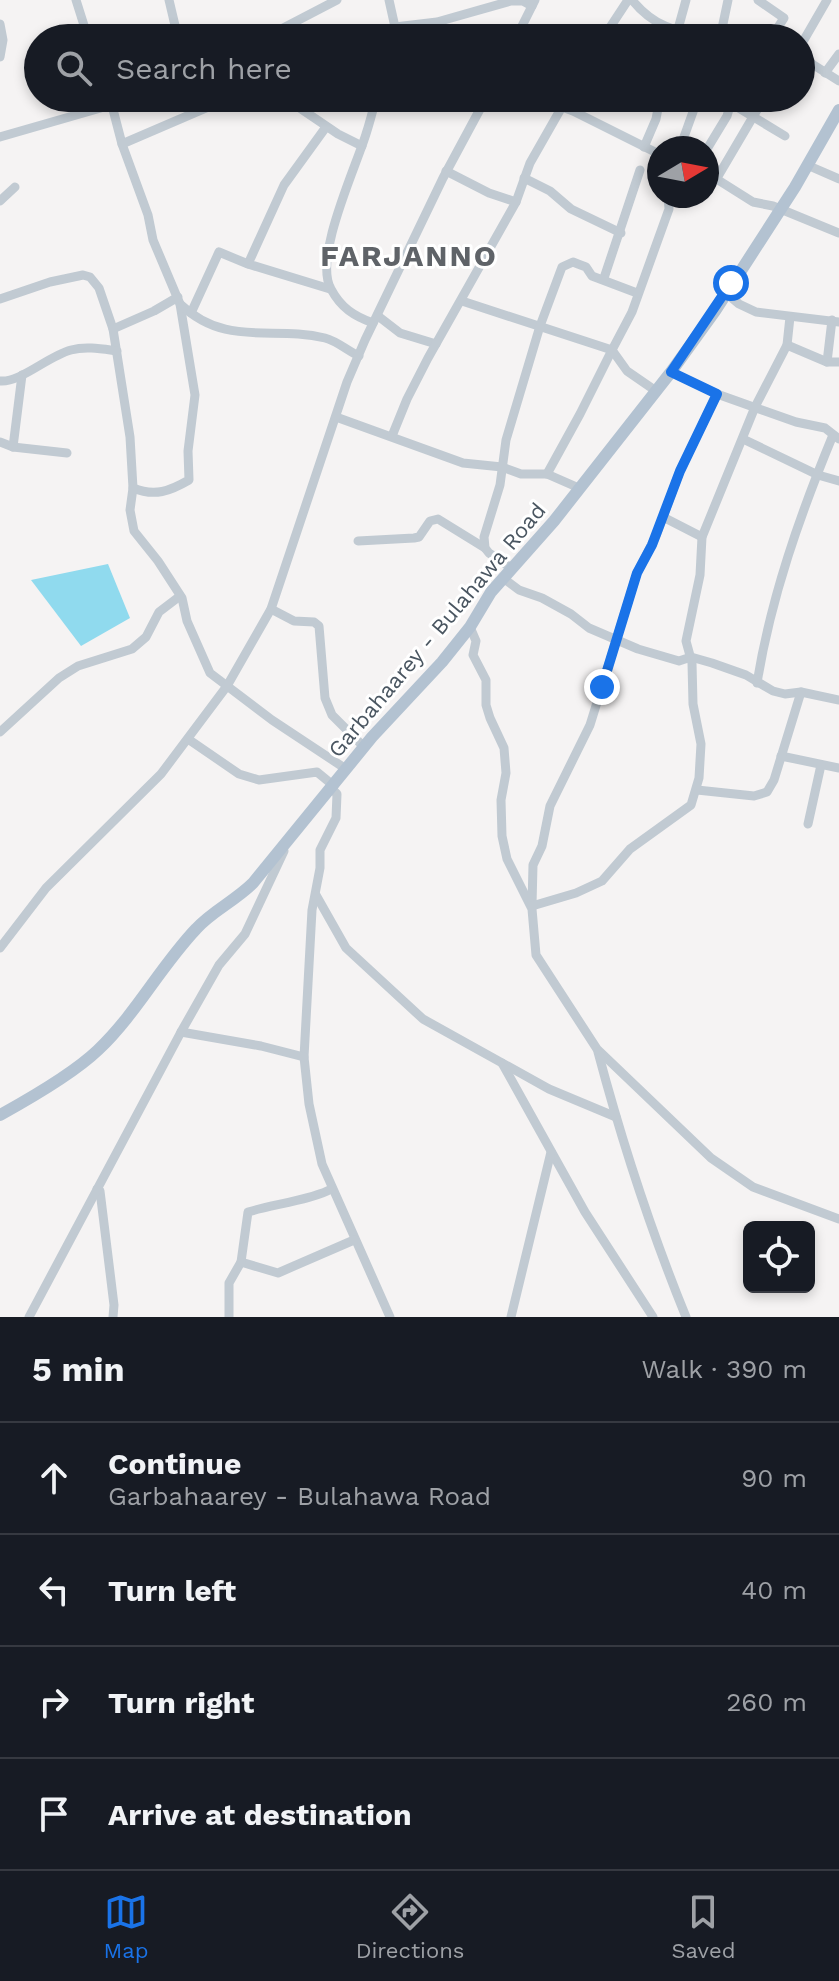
<!DOCTYPE html>
<html lang="en">
<head>
<meta charset="utf-8">
<style>
  body { margin:0; font-family:"Work Sans",sans-serif; background:#20242c; color:#f1f3f6 }
  .controls { position:absolute; right:24px; bottom:24px; display:grid; overflow:hidden; border-radius:12px; box-shadow:0 4px 12px #0003 }
  .controls button { width:72px; height:72px; display:grid; place-items:center; padding:0; border:0; border-bottom:2px solid #363941; background:#171b24; color:#f1f3f6; font:40px sans-serif }
  .compass { position:absolute; left:647px; top:136px; width:72px; height:72px; border-radius:50%; background:#171b24; box-shadow:0 4px 12px #0003; rotate:80deg }
  .stop { position:absolute; width:24px; height:24px; margin:-18px; border:6px solid #1a73e8; border-radius:50%; background:#fff }
  .stop.end { background:#1a73e8; border-color:#fff; box-shadow:0 2px 8px #0008 }
  .list { margin:0; padding:0; list-style:none }
  h2 { display:flex; justify-content:space-between; align-items:center; height:104px; margin:0; padding:0 32px; font-size:34px }
  h2 small { font-size:26px; font-weight:400; color:#9ea1a6 }
  .list li { display:grid; grid-template-columns:52px 1fr auto; gap:24px; align-items:center; box-sizing:border-box; height:112px; padding:0 32px; border-top:2px solid #363941 }
  .list b { display:block; font-size:30px; white-space:nowrap }
  .list p { margin:0; font-size:26px; white-space:nowrap; color:#9ea1a6 }
  .list em { font-size:26px; font-style:normal; color:#9ea1a6 }
  .icon { flex:none; width:44px; height:44px; fill:none; stroke:currentColor; stroke-width:2; stroke-linecap:round; stroke-linejoin:round }
  .map { position:relative; flex:none; width:839px; height:1317px; overflow:hidden }
  .search { position:absolute; background:#171b24; box-shadow:0 4px 12px #0003; left:24px; right:24px; top:24px; height:88px; display:flex; align-items:center; gap:20px; box-sizing:border-box; padding:0 28px; border-radius:44px; color:#9ea1a6; font-size:30px }
  .sheet { height:552px; background:#171b24 }
  nav { display:flex; justify-content:space-around; align-items:center; box-sizing:border-box; height:112px; border-top:2px solid #363941; background:#171b24; font-size:22px; color:#9ea1a6 }
  nav a { display:grid; justify-items:center; gap:4px }
  nav .on { color:#1a73e8 }
  .map>svg:first-child { display:block }
</style>
</head>
<body>
<div class="map">
<svg width="839" height="1317" viewBox="0 0 839 1317">
  <rect width="100%" height="100%" fill="#f5f3f3"/>
  <polygon fill="#90daee" points="108,564 130,618 81,646 31,580"/>
  <g fill="none" stroke-linecap="round" stroke-linejoin="round">
    <g stroke="#c1cad2" stroke-width="9">
      <polyline points="76,0 88,38"/>
      <polyline points="169,0 178,38"/>
      <polyline points="389,0 395,27 391,38"/>
      <path d="M632 0C641 11 651 20 665 26 674 30 681 31 690 38"/>
      <polyline points="758,0 784,18 771,38"/>
      <polyline points="0,24 3,40 0,57"/>
      <polyline points="402,27 420,38"/>
      <polyline points="678,29 686,0"/>
      <polyline points="264,38 337,0"/>
      <polyline points="360,38 395,27 437,22 511,1 523,1 532,6"/>
      <polyline points="516,38 535,0"/>
      <polyline points="603,38 628,0"/>
      <polyline points="720,38 728,0"/>
      <polyline points="801,45 827,0"/>
      <polyline points="801,57 839,81"/>
      <polyline points="825,73 839,54"/>
      <path d="M110 98 122 144 148 215 153 240 180 304 195 395 188 451 189 480C170 491 155 497 133 488"/>
      <polyline points="285,98 338,134 362,146"/>
      <polyline points="538,98 573,111 659,154"/>
      <polyline points="722,98 785,136"/>
      <polyline points="0,137 111,105"/>
      <polyline points="122,144 229,98"/>
      <polyline points="644,147 656,119 660,98"/>
      <polyline points="680,148 698,98"/>
      <polyline points="707,149 727,116 732,99"/>
      <polyline points="807,165 839,179"/>
      <polyline points="446,171 489,193 516,202"/>
      <polyline points="707,173 753,202 773,206 839,233"/>
      <polyline points="524,178 550,191 571,209 621,233"/>
      <polyline points="717,178 764,98"/>
      <polyline points="0,201 15,187"/>
      <polyline points="248,264 284,185 326,127"/>
      <polyline points="604,278 640,170"/>
      <polyline points="726,293 739,304 756,312 839,322"/>
      <polyline points="0,299 50,282 83,275 90,277 99,288 113,329 130,437 133,488 130,510 134,531 158,561 182,598 187,621 210,673 272,720 346,769"/>
      <polyline points="462,301 612,350 580,414 547,474"/>
      <path d="M180 304C226 348 273 325 325 338 337 341 348 351 359 356"/>
      <polyline points="191,313 219,252 248,264 330,289"/>
      <polyline points="378,316 400,333 436,344"/>
      <path d="M373 323C354 316 341 308 331 289 313 258 356 167 366 134 370 122 373 110 376 98"/>
      <polyline points="113,329 154,311 178,297"/>
      <polyline points="787,345 827,362 839,362"/>
      <polyline points="827,362 832,320"/>
      <polyline points="671,372 717,394 796,422 825,428 839,439"/>
      <path d="M0 381C20 383 48 356 71 350 86 346 102 349 117 351"/>
      <polyline points="656,391 627,371 612,350 632,312 669,209 668,196"/>
      <polyline points="336,417 463,463 502,467 521,474 547,474 579,488"/>
      <polyline points="392,436 407,399 428,358 516,202 530,163 567,98"/>
      <polyline points="743,439 818,475 839,481"/>
      <polyline points="0,442 13,447 67,453"/>
      <polyline points="13,447 22,375"/>
      <polyline points="663,517 702,537"/>
      <polyline points="358,541 414,538 419,537 430,521 438,519 485,548"/>
      <polyline points="511,568 489,553 485,548 484,537 500,485 506,440 540,326 562,267 573,262 578,264 586,267 592,276 637,293"/>
      <polyline points="503,578 519,590 542,598 571,614 589,628 638,649 679,661 691,657 712,663 746,675 773,691 785,694 801,692 839,700"/>
      <polyline points="271,609 294,621 314,622 319,626 325,698 332,715 364,747"/>
      <polyline points="470,627 476,641 473,655 486,680 486,705 490,718 504,748 506,773 501,800 502,836 507,859 532,909 536,955 597,1049 711,1158 753,1187 839,1219"/>
      <path d="M757 683C771 597 800 515 833 435"/>
      <polyline points="0,732 59,678 78,666 132,649 146,637 159,612 180,596"/>
      <polyline points="188,739 239,774 259,780 317,772 334,786"/>
      <polyline points="781,756 839,768"/>
      <polyline points="332,789 337,794 336,818 320,850 320,868 312,910 304,1057 309,1104 322,1164 390,1317"/>
      <polyline points="697,790 754,796 767,792 774,780 801,692"/>
      <polyline points="808,824 821,765"/>
      <polyline points="316,895 346,948 423,1019 549,1089 616,1117"/>
      <polyline points="532,905 533,865 542,846 550,806 590,725 637,573 656,536 680,471 717,394"/>
      <polyline points="532,906 576,893 602,881 630,849 691,805 699,778 701,744 693,704 692,663 686,641 700,575 702,537 755,407 787,345 790,317"/>
      <polyline points="0,948 46,888 161,774 227,686 271,609 347,382 365,340 443,178 486,98"/>
      <polyline points="181,1032 261,1046 304,1057"/>
      <path d="M598 1052C622 1142 651 1231 686 1317"/>
      <polyline points="502,1063 585,1212 653,1317"/>
      <polyline points="97,1189 100,1191 114,1305 113,1317"/>
      <polyline points="241,1262 278,1273 354,1240"/>
      <polyline points="29,1317 181,1032 219,965 245,934 284,851"/>
      <path d="M229 1317V1283L241 1262 248 1212C270 1205 315 1199 331 1189"/>
      <polyline points="511,1317 551,1152"/>
    </g>
    <path stroke="#b3c2d1" stroke-width="12" d="M0 1115C29 1099 75 1072 98 1050 136 1014 160 967 196 929 212 911 235 901 253 883L372 737 442 662 470 627 491 592 554 521 671 372 715 311 795 187 839 110"/>
  </g>
  <g fill="none" stroke-linecap="round" stroke-linejoin="round">
    <polyline stroke="#1a73e8" stroke-width="10" points="602,687 637,573 652,545 680,471 717,394 671,372 731,283"/>
  </g>
  <g text-anchor="middle" dominant-baseline="central" stroke-width="6" stroke-linejoin="round" paint-order="stroke">
    <g font-size="22" fill="#4a5661" stroke="#fff">
      <text transform="translate(437 630) rotate(-50)">Garbahaarey - Bulahawa Road</text>
    </g>
    <g font-size="30" font-weight="bold" letter-spacing="2" fill="#5f6368" stroke="#fff">
      <text x="409" y="255">FARJANNO</text>
    </g>
  </g>
</svg>
<div class="controls">
<button><svg class="icon" aria-label="locate" viewBox="0 0 24 24"><circle cx="12" cy="12" r="6"/><path d="M12 2v4M12 18v4M2 12h4M18 12h4"/></svg></button>
</div>
<svg class="compass" viewBox="-18 -18 36 36"><path d="M0-13l5 13h-10z" fill="#e53935"/><path d="M0 13l5-13h-10z" fill="#9ea1a6"/></svg>
<div class="stop" style="left:731px;top:283px"></div>
<div class="stop end" style="left:602px;top:687px"></div>
<div class="search"><svg class="icon" aria-label="search" viewBox="0 0 24 24"><circle cx="10" cy="10" r="6"/><path d="M15 15l6 6"/></svg>Search here</div>
</div>
<section class="sheet">
<h2>5 min<small>Walk · 390 m</small></h2>
<ul class="list">
<li><svg class="icon" aria-label="ahead" viewBox="0 0 24 24"><path d="M12 20V5M6 11l6-6 6 6"/></svg><div><b>Continue</b><p>Garbahaarey - Bulahawa Road</p></div><em>90 m</em></li>
<li><svg class="icon" aria-label="left" viewBox="0 0 24 24"><path d="M17 20v-9H6M10 6l-5 5 5 5"/></svg><div><b>Turn left</b></div><em>40 m</em></li>
<li><svg class="icon" aria-label="right" viewBox="0 0 24 24"><path d="M7 20v-9h11M14 6l5 5-5 5"/></svg><div><b>Turn right</b></div><em>260 m</em></li>
<li><svg class="icon" aria-label="arrive" viewBox="0 0 24 24"><path d="M6 21V4h12l-3 4 3 4H6"/></svg><div><b>Arrive at destination</b></div></li>
</ul>
</section>
<nav>
<a class="on"><svg class="icon" aria-label="map" viewBox="0 0 24 24"><path d="M3 6l6-2 6 2 6-2v14l-6 2-6-2-6 2zM9 4v14M15 6v14"/></svg>Map</a>
<a><svg class="icon" aria-label="directions" viewBox="0 0 24 24"><path d="M12 3l9 9-9 9-9-9zM9 14v-3h6M13 9l2 2-2 2"/></svg>Directions</a>
<a><svg class="icon" aria-label="saved" viewBox="0 0 24 24"><path d="M7 4h10v16l-5-4-5 4z"/></svg>Saved</a>
</nav>
</body>
</html>
